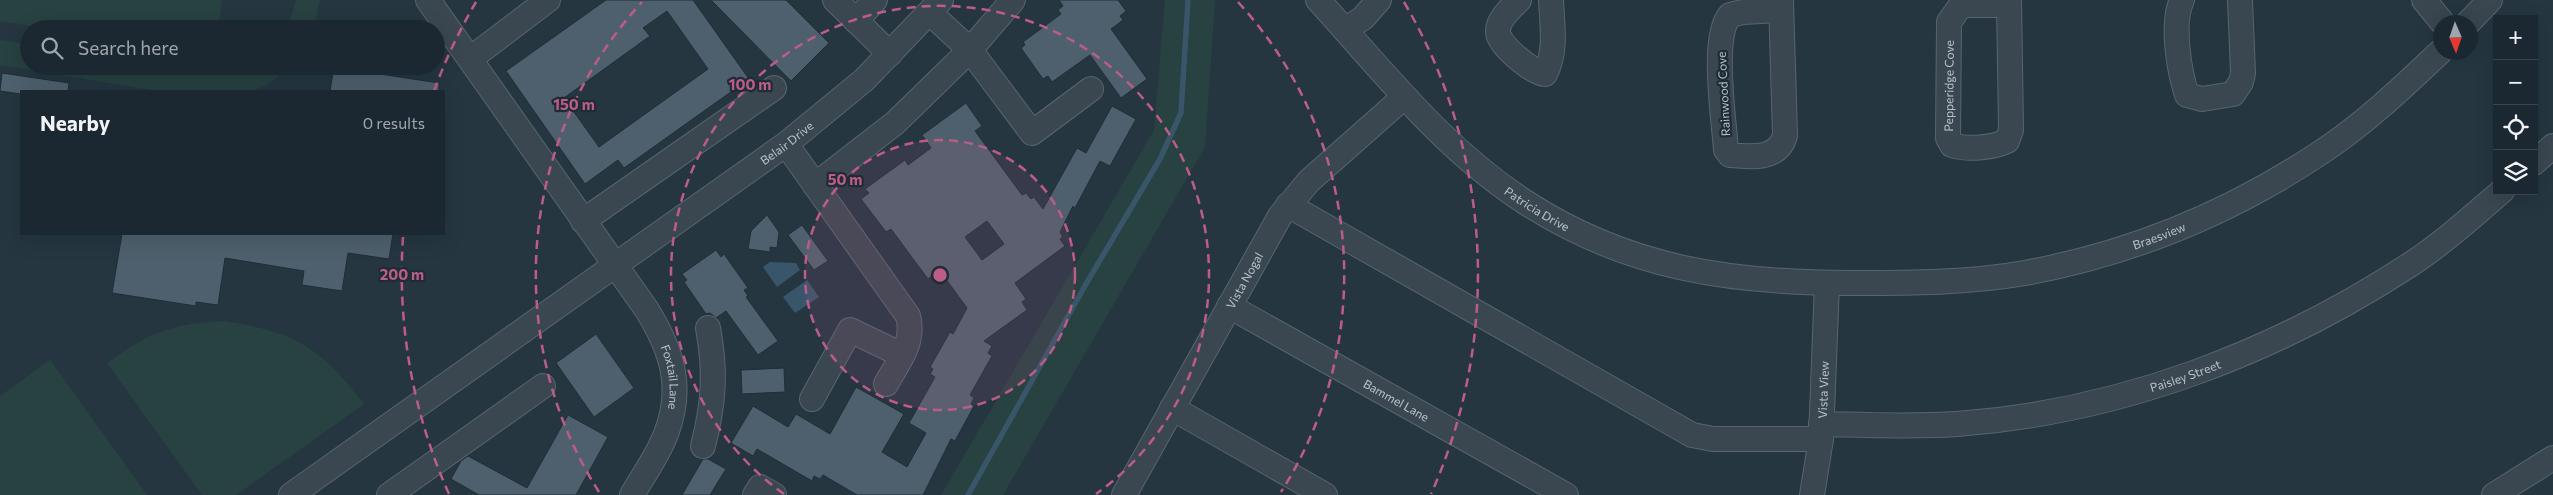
<!DOCTYPE html>
<html lang="en">
<head>
<meta charset="utf-8">
<style>
  body { margin:0; font-family:Commissioner,sans-serif; background:#29343d; color:#f1f3f6 }
  .controls { position:absolute; right:15px; top:15px; display:grid; overflow:hidden; border-radius:0px; box-shadow:0 5px 20px #0002 }
  .controls button { width:45px; height:45px; display:grid; place-items:center; padding:0; border:0; border-bottom:1px solid #3a444d; background:#1c2831; color:#f1f3f6; font:25px sans-serif }
  .compass { position:absolute; left:2433px; top:15px; width:45px; height:45px; border-radius:50%; background:#1c2831; box-shadow:0 5px 20px #0002; rotate:178deg }
  .list { margin:0; padding:0; list-style:none }
  h2 { display:flex; justify-content:space-between; align-items:center; height:65px; margin:0; padding:0 20px; font-size:21px }
  h2 small { font-size:16px; font-weight:400; color:#a0a6ab }
  .icon { flex:none; width:28px; height:28px; fill:none; stroke:currentColor; stroke-width:2; stroke-linecap:round; stroke-linejoin:round }
  .map { position:relative; flex:none; width:2553px; height:495px; overflow:hidden }
  .search { position:absolute; background:#1c2831; box-shadow:0 5px 20px #0002; left:20px; top:20px; width:425px; height:55px; display:flex; align-items:center; gap:12px; box-sizing:border-box; padding:0 18px; border-radius:28px; color:#a0a6ab; font-size:19px }
  .panel { position:absolute; background:#1c2831; box-shadow:0 5px 20px #0002; left:20px; top:90px; width:425px; height:145px; border-radius:0px }
  .map>svg:first-child { display:block }
</style>
</head>
<body>
<div class="map">
<svg width="2553" height="495" viewBox="0 0 2553 495">
  <rect width="100%" height="100%" fill="#253641"/>
  <g fill="#274241">
    <polygon points="0,0 222,0 218,29 52,29 0,21"/>
    <polygon points="296,0 320,0 314,29 287,29"/>
    <polygon points="1165,0 1215,0 1205,147 1003,495 941,495 1154,130"/>
    <polygon points="0,40 29,45 29,66 166,66 207,73 233,71 246,66 291,66 268,84 253,91 158,91 0,65"/>
    <path d="M226 321C296 333 320 347 364 404L236 495H202L107 363C149 332 174 323 226 321Z"/>
    <polygon points="50,360 147,495 0,495 0,396"/>
  </g>
  <g fill="#395569">
    <polygon points="770,262 796,263 800,270 777,287 763,267"/>
    <polygon points="807,280 819,297 795,313 783,297"/>
  </g>
  <g fill="none" stroke-linecap="round" stroke-linejoin="round">
    <polyline stroke="#395569" stroke-width="5.5" points="968,495 1086,284 1160,159 1181,113 1188,0"/>
  </g>
  <g fill="#4e606d" stroke="#202e38" fill-rule="evenodd">
    <path d="M606 0H693L749 79 624 168 618 160 585 184 506 71ZM667 11 708 69 599 147 564 98 650 36 643 28Z"/>
    <polygon points="711,0 786,0 829,43 791,81"/>
    <polygon points="1059,0 1118,0 1126,11 1120,16 1123,20 1111,29 1147,79 1121,98 1090,55 1052,82 1048,76 1043,79 1021,48 1025,45 1023,42 1061,14 1058,10 1063,6"/>
    <polygon points="334,67 439,83 439,91 330,91"/>
    <polygon points="2,73 69,83 68,91 21,91 21,94 0,91"/>
    <path d="M966 103 982 126 975 131 1022 195 1026 193 1031 199 1034 197 1043 209 1077 148 1086 153 1112 106 1136 119 1110 166 1100 161 1075 208 1073 206 1060 232 1063 237 1060 239 1065 246 1015 283 1026 299 1022 302 1027 310 984 341 992 346 988 353 992 356 970 395 974 398 971 404 974 406 955 441 951 439 923 495H857L823 475 820 479 814 476 812 481 757 449 753 456 731 443 753 406 788 427 796 414 830 434 856 387 904 414 882 452 907 467 926 433 909 423 935 377 930 374 933 369 930 367 950 332 953 334 967 308 943 275 937 279 934 274 928 279 891 229 886 232 861 199 869 193 865 189 905 160 908 165 931 148 922 135ZM987 221 1004 244 982 260 965 237Z"/>
    <polygon points="767,215 779,232 777,248 770,247 770,252 748,249 751,231"/>
    <polygon points="802,225 828,261 814,270 788,235"/>
    <polygon points="122,234 393,234 389,259 348,253 342,291 302,285 304,271 225,258 218,305 196,302 196,306 112,293"/>
    <polygon points="716,250 721,257 724,254 748,288 744,290 748,296 746,297 778,341 758,355 726,311 716,318 710,313 706,314 684,282 687,280 682,274"/>
    <polygon points="596,334 634,388 594,417 556,363"/>
    <polygon points="784,368 785,392 742,394 741,370"/>
    <polygon points="568,415 608,437 576,495 479,495 451,479 461,461 468,456 527,488"/>
    <polygon points="703,459 708,459 726,469 710,495 682,495"/>
  </g>
  <g fill="none" stroke-linecap="round" stroke-linejoin="round">
    <defs>
      <g id="minor">
        <path id="s1" d="M428 0 647 310C672 351 684 387 666 434 658 455 643 476 632 495"/>
        <polyline points="835,0 890,54"/>
        <path id="s2" d="M1318 0C1384 72 1442 148 1525 202 1628 269 1732 283 1852 283 1909 283 1968 283 2025 273 2129 254 2229 213 2317 155 2362 126 2401 89 2440 52"/>
        <path d="M1519 0C1511 8 1497 20 1498 32 1498 45 1533 73 1545 74 1557 51 1552 25 1551 0"/>
        <path d="M1781 0 1785 136C1778 160 1751 157 1730 155L1726 150C1724 120 1711 36 1730 15L1743 12 1781 10"/>
        <path id="s3" d="M2009 0 2011 130 2007 141C1992 148 1967 150 1952 145L1948 138 1949 22 1961 5H2009"/>
        <path d="M2182 0C2171 23 2179 71 2187 95L2202 99 2233 94 2241 82 2243 73 2240 0"/>
        <polyline points="2424,0 2442,22"/>
        <polyline points="930,13 970,50 1032,133 1091,89"/>
        <polyline points="856,21 875,0"/>
        <polyline points="2469,22 2490,0"/>
        <polyline points="1345,30 1363,18 1379,0"/>
        <polyline points="470,59 548,0"/>
        <path d="M786 144 908 316C915 342 899 361 886 384"/>
        <polyline points="2534,163 2553,146"/>
        <polyline points="815,185 895,123 970,50 1013,0"/>
        <polyline points="1288,205 1692,435 1713,439 1821,439"/>
        <polyline points="583,221 774,88"/>
        <path id="s4" d="M1229 306 1566 495"/>
        <polyline points="812,399 850,330 902,355"/>
        <polyline points="1172,408 1325,495"/>
        <path id="s5" d="M1821 424C1867 425 1912 427 1957 424 2120 412 2275 353 2411 264 2443 243 2473 216 2502 191"/>
        <path d="M703 446C714 403 716 371 708 328"/>
        <path id="s6" d="M291 495 786 144 864 80 941 0"/>
        <polyline points="389,495 543,386"/>
        <polyline points="755,495 760,487 774,495"/>
        <path id="s7" d="M1124 495 1280 216 1309 181 1404 97"/>
        <path id="s8" d="M1812 495 1821 439 1827 283"/>
        <polyline points="2494,495 2553,458"/>
      </g>
    </defs>
    <use href="#minor" stroke="#58656e" stroke-width="26"/>
    <use href="#minor" stroke="#3a4751" stroke-width="24"/>
  </g>
  <circle cx="940" cy="275" r="135" fill="#be5c88" fill-opacity=".12"/>
  <g fill="none" stroke="#be5c88" stroke-width="2.5" stroke-dasharray="9 6">
    <circle cx="940" cy="275" r="135"/>
    <path d="M784 494A269 269 0 1 1 1096 494"/>
    <path d="M599 492A404 404 0 0 1 642 2M1238 2A404 404 0 0 1 1281 492"/>
    <path d="M449 494A538 538 0 0 1 403 237M434 91A538 538 0 0 1 476 2M1404 2A538 538 0 0 1 1431 494"/>
  </g>
  <g text-anchor="middle" dominant-baseline="central" stroke-width="4.5" stroke-linejoin="round" paint-order="stroke">
    <g font-size="12" fill="#b7c2cb" stroke="#1e2c36">
      <text stroke="none"><textPath href="#s3" startOffset="258">Pepperidge Cove</textPath></text>
      <text transform="translate(1723 94) rotate(-93)">Rainwood Cove</text>
      <text stroke="none"><textPath href="#s6" startOffset="608">Belair Drive</textPath></text>
      <text stroke="none"><textPath href="#s2" startOffset="304">Patricia Drive</textPath></text>
      <text stroke="none"><textPath href="#s2" startOffset="945">Braesview</textPath></text>
      <text stroke="none"><textPath href="#s7" startOffset="246">Vista Nogal</textPath></text>
      <text stroke="none"><textPath href="#s5" startOffset="370">Paisley Street</textPath></text>
      <text stroke="none"><textPath href="#s1" startOffset="452">Foxtail Lane</textPath></text>
      <text stroke="none"><textPath href="#s8" startOffset="106">Vista View</textPath></text>
      <text stroke="none"><textPath href="#s4" startOffset="192">Bammel Lane</textPath></text>
    </g>
  </g>
  <circle cx="940" cy="275" r="8" fill="#be5c88" stroke="#1e2c36" stroke-width="2.5"/>
  <g font-size="15" text-anchor="middle" font-weight="bold" fill="#be5c88" stroke="#1e2c36" stroke-width="4.5" stroke-linejoin="round" paint-order="stroke">
    <text x="750" y="90">100 m</text>
    <text x="574" y="110">150 m</text>
    <text x="845" y="185">50 m</text>
    <text x="402" y="280">200 m</text>
  </g>
</svg>
<div class="controls">
<button>+</button>
<button>−</button>
<button><svg class="icon" aria-label="locate" viewBox="0 0 24 24"><circle cx="12" cy="12" r="6"/><path d="M12 2v4M12 18v4M2 12h4M18 12h4"/></svg></button>
<button><svg class="icon" aria-label="layers" viewBox="0 0 24 24"><path d="M12 4l9 5-9 5-9-5zM3 14l9 5 9-5"/></svg></button>
</div>
<svg class="compass" viewBox="-18 -18 36 36"><path d="M0-13l5 13h-10z" fill="#e53935"/><path d="M0 13l5-13h-10z" fill="#a0a6ab"/></svg>
<div class="search"><svg class="icon" aria-label="search" viewBox="0 0 24 24"><circle cx="10" cy="10" r="6"/><path d="M15 15l6 6"/></svg>Search here</div>
<section class="panel">
<h2>Nearby<small>0 results</small></h2>
<ul class="list">
</ul>
</section>
</div>
</body>
</html>
